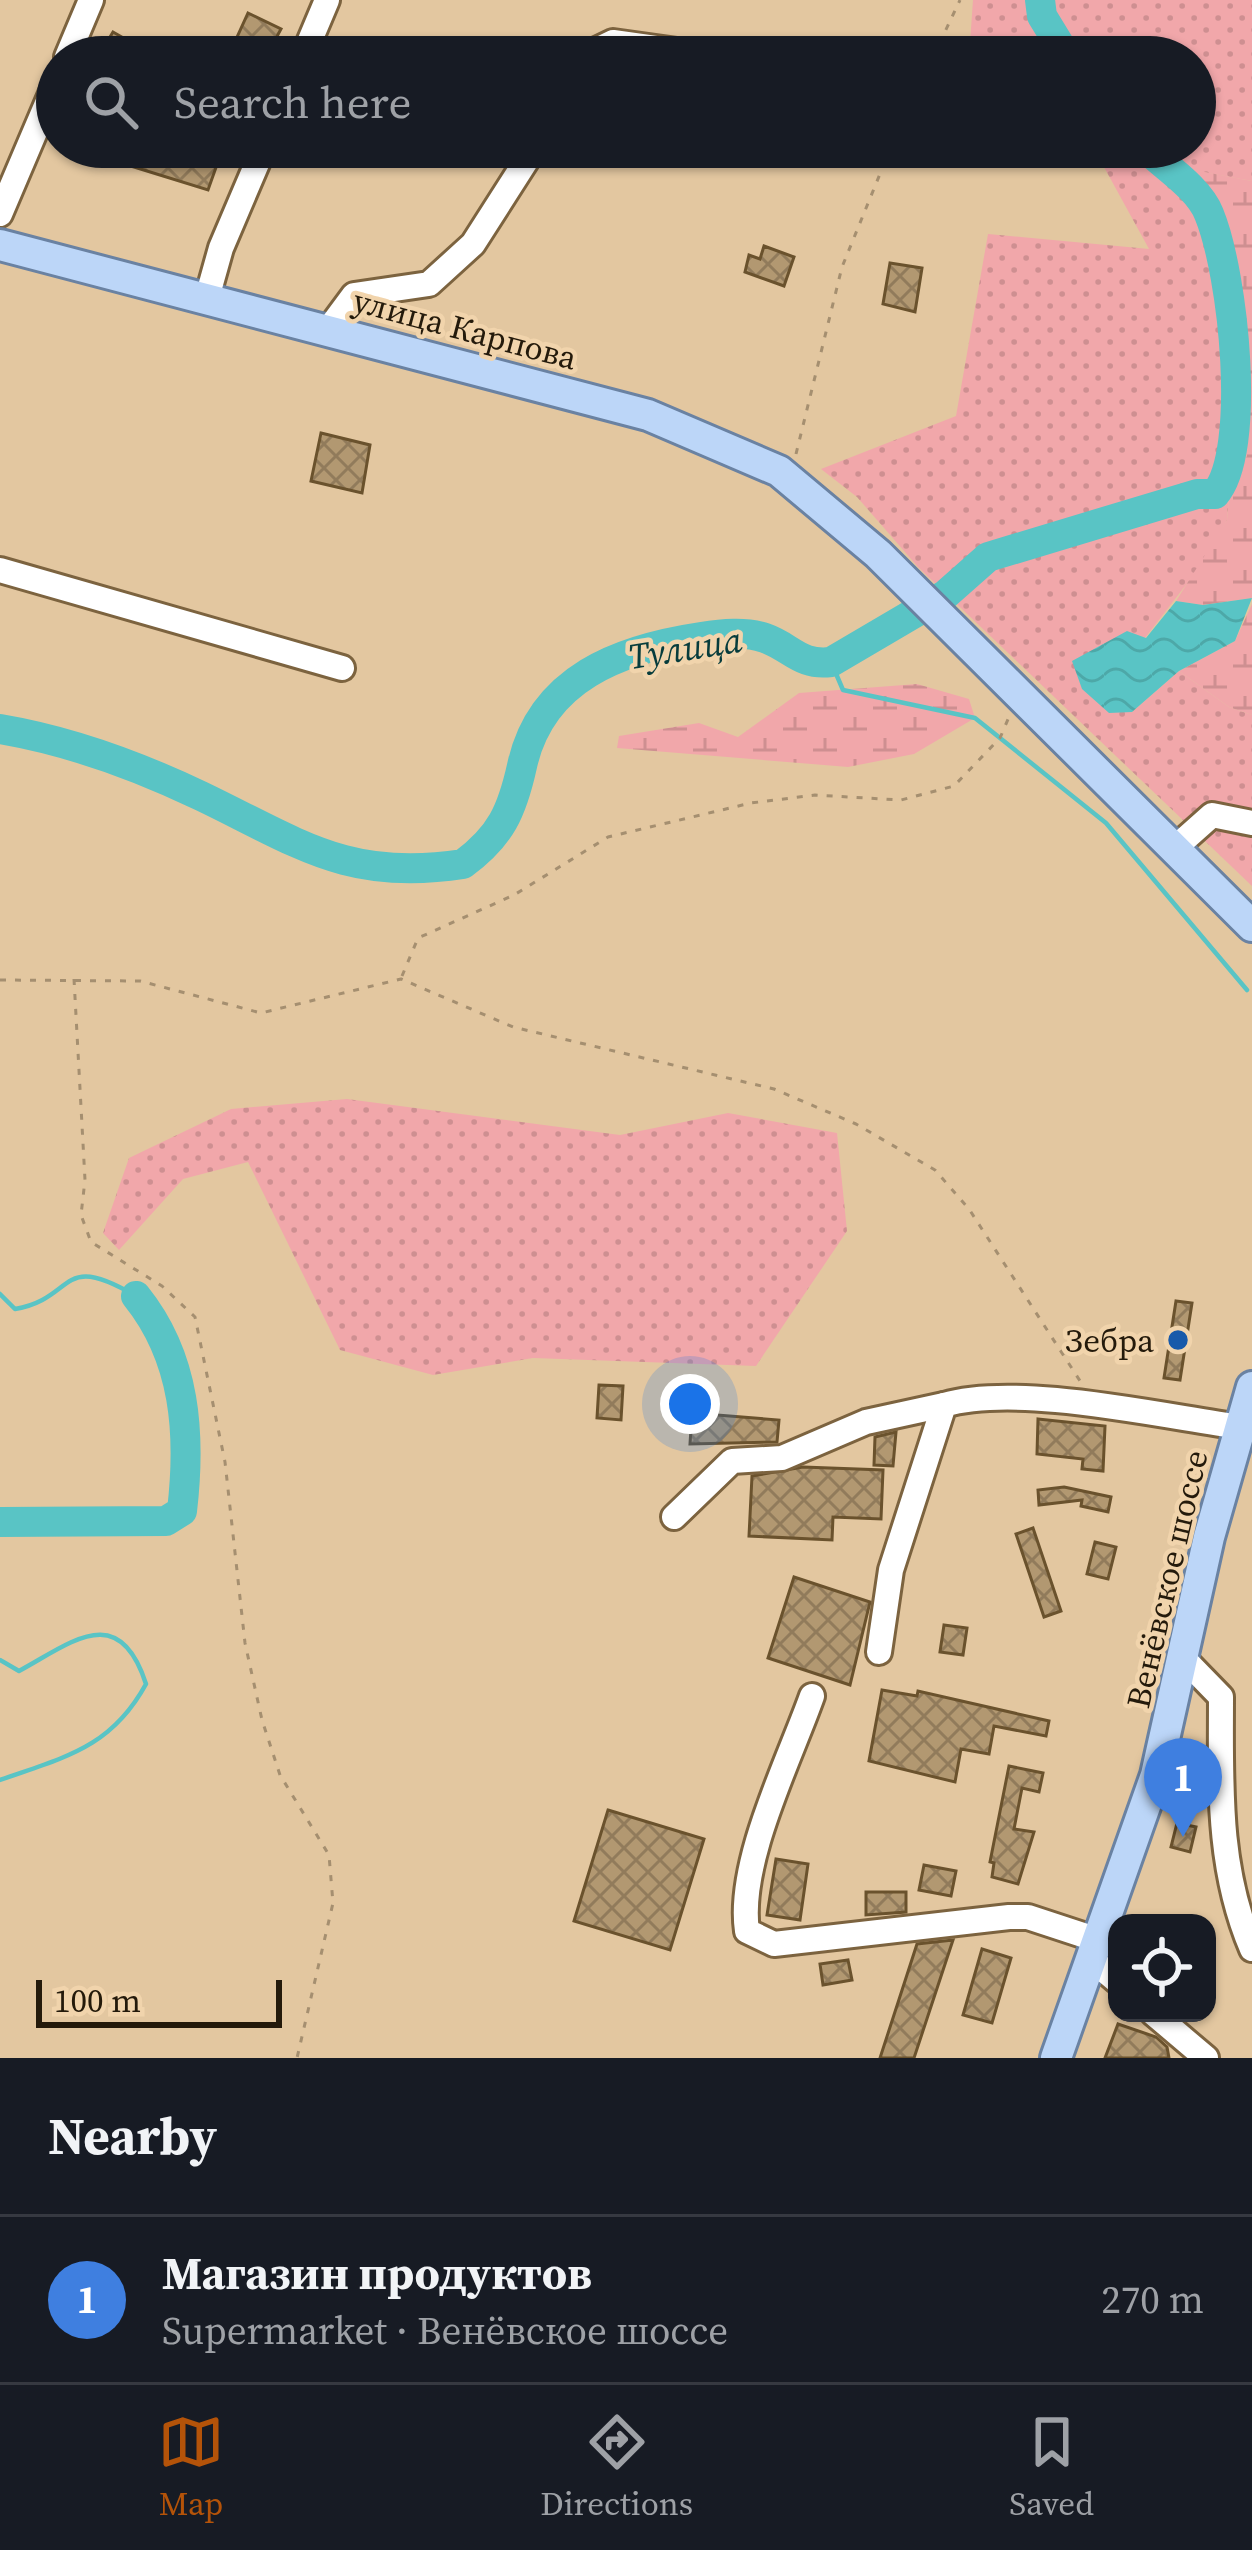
<!DOCTYPE html>
<html lang="en">
<head>
<meta charset="utf-8">
<style>
  body { margin:0; font-family:"Source Serif 4",serif; background:#20242c; color:#f1f3f6 }
  .controls { position:absolute; right:36px; bottom:36px; display:grid; overflow:hidden; border-radius:24px; box-shadow:0 3px 9px #0004 }
  .controls button { width:108px; height:108px; display:grid; place-items:center; padding:0; border:0; border-bottom:3px solid #363941; background:#171b24; color:#f1f3f6; font:60px sans-serif }
  .scale { position:absolute; left:36px; bottom:30px; width:246px; box-sizing:border-box; padding-left:12px; border:6px solid #241a0b; border-top:0; font-size:33px; line-height:42px; white-space:nowrap; color:#241a0b; -webkit-text-stroke:9px #f1d4ac; paint-order:stroke }
  .you { position:absolute; left:690px; top:1404px; width:42px; height:42px; margin:-30px; border:9px solid #fff; border-radius:50%; background:#1a73e8; box-shadow:0 0 0 18px #1a73e833 }
  .badge { display:grid; place-items:center; width:78px; height:78px; border-radius:50%; background:#b45309; color:#fff; font-size:39px; font-weight:700 }
  .pin { position:absolute; translate:-50% -99px; filter:drop-shadow(0 3px 6px #0008) }
  .pin::after { content:''; position:absolute; top:63px; width:42px; height:36px; background:inherit; clip-path:polygon(0 0,100% 0,50% 100%) }
  .list { margin:0; padding:0; list-style:none }
  h2 { display:flex; justify-content:space-between; align-items:center; height:156px; margin:0; padding:0 48px; font-size:51px }
  h2 small { font-size:39px; font-weight:400; color:#9ea1a6 }
  .list li { display:grid; grid-template-columns:78px 1fr auto; gap:36px; align-items:center; box-sizing:border-box; height:168px; padding:0 48px; border-top:3px solid #363941 }
  .list b { display:block; font-size:45px; white-space:nowrap }
  .list p { margin:0; font-size:39px; white-space:nowrap; color:#9ea1a6 }
  .list em { font-size:39px; font-style:normal; color:#9ea1a6 }
  .icon { flex:none; width:66px; height:66px; fill:none; stroke:currentColor; stroke-width:2; stroke-linecap:round; stroke-linejoin:round }
  .map { position:relative; flex:none; width:1252px; height:2058px; overflow:hidden }
  .search { position:absolute; background:#171b24; box-shadow:0 3px 9px #0004; left:36px; right:36px; top:36px; height:132px; display:flex; align-items:center; gap:30px; box-sizing:border-box; padding:0 42px; border-radius:66px; color:#9ea1a6; font-size:45px }
  .sheet { height:324px; background:#171b24 }
  nav { display:flex; justify-content:space-around; align-items:center; box-sizing:border-box; height:168px; border-top:3px solid #363941; background:#171b24; font-size:33px; color:#9ea1a6 }
  nav a { display:grid; justify-items:center; gap:6px }
  nav .on { color:#b45309 }
  .map>svg:first-child { display:block }
</style>
</head>
<body>
<div class="map">
<svg width="1252" height="2058" viewBox="0 0 1252 2058">
  <defs>
    <pattern id="green-dots" width="8" height="8" patternUnits="userSpaceOnUse" patternTransform="scale(3)"><rect width="8" height="8" fill="#f1a7aa"/><path d="M2 2h.1M6 6h.1" fill="none" stroke="#ce8f91" stroke-width="1.8" stroke-linecap="round"/></pattern>
    <pattern id="wetland-marsh" width="20" height="14" patternUnits="userSpaceOnUse" patternTransform="scale(3)"><rect width="20" height="14" fill="#f1a7aa"/><path d="M1 5h8M5 5V1M11 12h8M15 12V8" fill="none" stroke="#ce8f91"/></pattern>
    <pattern id="water-waves" width="16" height="10" patternUnits="userSpaceOnUse" patternTransform="scale(3)"><rect width="16" height="10" fill="#59c4c5"/><path d="M0 5q4-4 8 0t8 0" fill="none" stroke="#4da8a8"/></pattern>
    <pattern id="building-cross-hatch" width="8" height="8" patternUnits="userSpaceOnUse" patternTransform="scale(3)"><rect width="8" height="8" fill="#b29871"/><path d="M0 0l8 8M0 8l8-8" fill="none" stroke="#917b5b"/></pattern>
  </defs>
  <rect width="100%" height="100%" fill="#e3c7a0"/>
  <g fill="url(#green-dots)">
    <polygon points="973,0 1252,0 1252,181 1164,165 1209,212 1241,297 1249,439 1247,456 1230,486 1227,520 1206,559 1145,638 1127,632 1132,712 1179,671 1229,707 1252,715 1252,886 918,567 857,497 821,469 956,416 988,234 1149,249 1093,147 1195,147 1195,57 969,57"/>
    <polygon points="347,1099 620,1135 728,1113 837,1133 847,1231 756,1366 533,1358 433,1375 340,1350 248,1162 183,1179 119,1250 103,1233 129,1158 231,1109"/>
  </g>
  <g fill="url(#wetland-marsh)">
    <polygon points="1162,164 1252,181 1252,598 1203,605 1176,601 1227,520 1230,486 1247,456 1249,372 1241,297 1221,240 1196,194"/>
    <polygon points="1252,604 1252,715 1229,707 1179,671 1235,641"/>
    <polygon points="917,684 969,699 975,718 914,754 848,767 617,748 619,736 699,723 738,737 799,693"/>
  </g>
  <polygon fill="url(#water-waves)" points="1252,598 1235,641 1179,671 1132,712 1109,713 1082,689 1072,661 1127,631 1146,638 1176,601 1203,605"/>
  <g fill="none" stroke-linecap="round" stroke-linejoin="round">
    <g stroke="#59c4c5" stroke-width="4.5">
      <polyline points="831,662 843,690 975,718 1106,823 1247,990"/>
      <path d="M0 1294 15 1309C77 1298 58 1250 136 1296"/>
      <path d="M0 1660 19 1671C71 1643 119 1600 146 1684 111 1748 65 1757 0 1780"/>
    </g>
    <g stroke="#59c4c5" stroke-width="30">
      <polyline points="1040,0 1042,16 1067,57"/>
      <path d="M0 729C71 741 136 765 201 796 299 843 348 882 463 864 501 836 512 811 522 766 541 678 620 649 701 637 721 634 745 631 765 638 791 647 800 666 831 662L945 595 988 557 1197 494H1215C1252 452 1234 275 1209 214 1199 188 1164 166 1144 147"/>
      <path d="M0 1522 166 1521 182 1511C191 1434 186 1358 136 1296"/>
    </g>
  </g>
  <g fill="url(#building-cross-hatch)" stroke="#6a522d" stroke-width="3">
    <polygon points="248,13 281,29 266,57 228,57"/>
    <polygon points="113,32 141,48 135,57 98,57"/>
    <polygon points="143,147 167,147 187,155 189,148 219,159 208,190 134,167"/>
    <polygon points="764,246 794,257 784,286 745,272 749,255 760,259"/>
    <polygon points="890,263 922,268 915,312 883,304"/>
    <polygon points="321,433 370,445 362,493 311,481"/>
    <polygon points="1176,1301 1192,1303 1180,1380 1164,1378"/>
    <polygon points="599,1385 623,1386 621,1420 597,1418"/>
    <polygon points="692,1413 779,1420 777,1442 690,1444"/>
    <polygon points="1038,1419 1105,1426 1103,1471 1082,1469 1083,1459 1037,1454"/>
    <polygon points="896,1432 893,1466 874,1465 875,1437"/>
    <polygon points="803,1467 883,1470 881,1519 833,1517 832,1540 749,1536 752,1476"/>
    <polygon points="1064,1487 1111,1497 1108,1512 1081,1506 1082,1500 1039,1505 1038,1490"/>
    <polygon points="1033,1528 1061,1611 1044,1617 1016,1534"/>
    <polygon points="1095,1542 1116,1547 1108,1579 1087,1574"/>
    <polygon points="794,1577 870,1602 850,1685 768,1658"/>
    <polygon points="944,1625 967,1628 963,1655 940,1652"/>
    <polygon points="882,1690 917,1696 918,1691 1049,1721 1046,1736 994,1726 989,1754 961,1749 955,1782 869,1761"/>
    <polygon points="1009,1766 1043,1773 1039,1792 1022,1788 1014,1829 1034,1832 1018,1884 992,1877 994,1863 990,1862"/>
    <polygon points="608,1810 704,1839 670,1950 574,1921"/>
    <polygon points="1177,1823 1196,1827 1190,1852 1171,1847"/>
    <polygon points="776,1859 808,1864 800,1920 767,1915"/>
    <polygon points="924,1865 956,1871 951,1896 919,1890"/>
    <polygon points="866,1892 906,1892 906,1912 866,1915"/>
    <polygon points="953,1940 914,2058 880,2058 917,1944"/>
    <polygon points="982,1949 1011,1958 992,2023 963,2015"/>
    <polygon points="848,1960 852,1980 823,1985 820,1964"/>
    <polygon points="1118,2024 1156,2037 1167,2047 1169,2058 1105,2058"/>
  </g>
  <g fill="none" stroke-linecap="round" stroke-linejoin="round">
    <defs>
      <g id="minor">
        <polyline points="67,57 91,0"/>
        <polyline points="303,57 327,0"/>
        <polyline points="582,57 613,42 720,57"/>
        <polyline points="0,214 57,80"/>
        <polyline points="207,298 221,248 264,147"/>
        <polyline points="328,330 354,295 429,284 473,244 535,147"/>
        <polyline points="0,570 342,668"/>
        <polyline points="1176,847 1212,815 1252,823"/>
        <polyline points="674,1517 732,1461 782,1458 866,1422 944,1405"/>
        <path d="M879 1652 891 1570 944 1405C1017 1383 1161 1416 1240 1427"/>
        <path d="M1185 1660 1221 1697C1221 1785 1217 1867 1252 1949"/>
        <path d="M812 1696C789 1761 737 1863 747 1931L774 1944 1009 1917H1028L1098 1940"/>
        <polyline points="1091,1959 1117,1981"/>
        <polyline points="1153,2013 1206,2058"/>
      </g>
      <g id="major">
        <polyline points="0,245 648,415 779,471 878,554 1252,926"/>
        <polyline points="1056,2058 1156,1775 1209,1537 1252,1387"/>
      </g>
    </defs>
    <use href="#minor" stroke="#7c633f" stroke-width="30"/>
    <use href="#major" stroke="#6a82a2" stroke-width="36"/>
    <g stroke="#a58f70" stroke-width="3" stroke-dasharray="6 9" stroke-linecap="butt">
      <polyline points="933,57 960,0"/>
      <polyline points="796,454 842,267 891,147"/>
      <polyline points="402,976 418,938 514,895 608,837 751,803 815,795 901,800 954,786 1000,738 1009,717"/>
      <polyline points="74,979 85,1180 81,1215 91,1242 162,1286 195,1317 225,1462 245,1643 262,1720 280,1775 329,1855 333,1903 297,2058"/>
      <polyline points="0,980 140,981 261,1013 401,979 513,1027 774,1089 856,1124 935,1170 969,1209 1082,1384"/>
    </g>
    <use href="#minor" stroke="#fff" stroke-width="24"/>
    <use href="#major" stroke="#bcd6f8" stroke-width="30"/>
  </g>
  <circle fill="#185aaa" stroke="#f1d4ac" stroke-width="4.5" cx="1178" cy="1340" r="12"/>
  <g text-anchor="middle" dominant-baseline="central" stroke-width="9" stroke-linejoin="round" paint-order="stroke">
    <g font-size="33" fill="#241a0b" stroke="#f1d4ac">
      <text transform="translate(465 329) rotate(15)">улица Карпова</text>
      <text transform="translate(1167 1579) rotate(-77)">Венёвское шоссе</text>
    </g>
    <g font-size="33" fill="#241a0b" stroke="#f1d4ac" text-anchor="end">
      <text x="1154" y="1340">Зебра</text>
    </g>
    <g font-size="36" font-style="italic" fill="#073c3c" stroke="#f1d4ac">
      <text transform="translate(685 648) rotate(-9)">Тулица</text>
    </g>
  </g>
</svg>
<div class="controls">
<button><svg class="icon" aria-label="locate" viewBox="0 0 24 24"><circle cx="12" cy="12" r="6"/><path d="M12 2v4M12 18v4M2 12h4M18 12h4"/></svg></button>
</div>
<div class="scale">100 m</div>
<div class="you"></div>
<div class="pin badge" style="left:1183px;top:1837px;background:#3f7fe0">1</div>
<div class="search"><svg class="icon" aria-label="search" viewBox="0 0 24 24"><circle cx="10" cy="10" r="6"/><path d="M15 15l6 6"/></svg>Search here</div>
</div>
<section class="sheet">
<h2>Nearby<small></small></h2>
<ul class="list">
<li><span class="badge" style="background:#3f7fe0">1</span><div><b>Магазин продуктов</b><p>Supermarket · Венёвское шоссе</p></div><em>270 m</em></li>
</ul>
</section>
<nav>
<a class="on"><svg class="icon" aria-label="map" viewBox="0 0 24 24"><path d="M3 6l6-2 6 2 6-2v14l-6 2-6-2-6 2zM9 4v14M15 6v14"/></svg>Map</a>
<a><svg class="icon" aria-label="directions" viewBox="0 0 24 24"><path d="M12 3l9 9-9 9-9-9zM9 14v-3h6M13 9l2 2-2 2"/></svg>Directions</a>
<a><svg class="icon" aria-label="saved" viewBox="0 0 24 24"><path d="M7 4h10v16l-5-4-5 4z"/></svg>Saved</a>
</nav>
</body>
</html>
